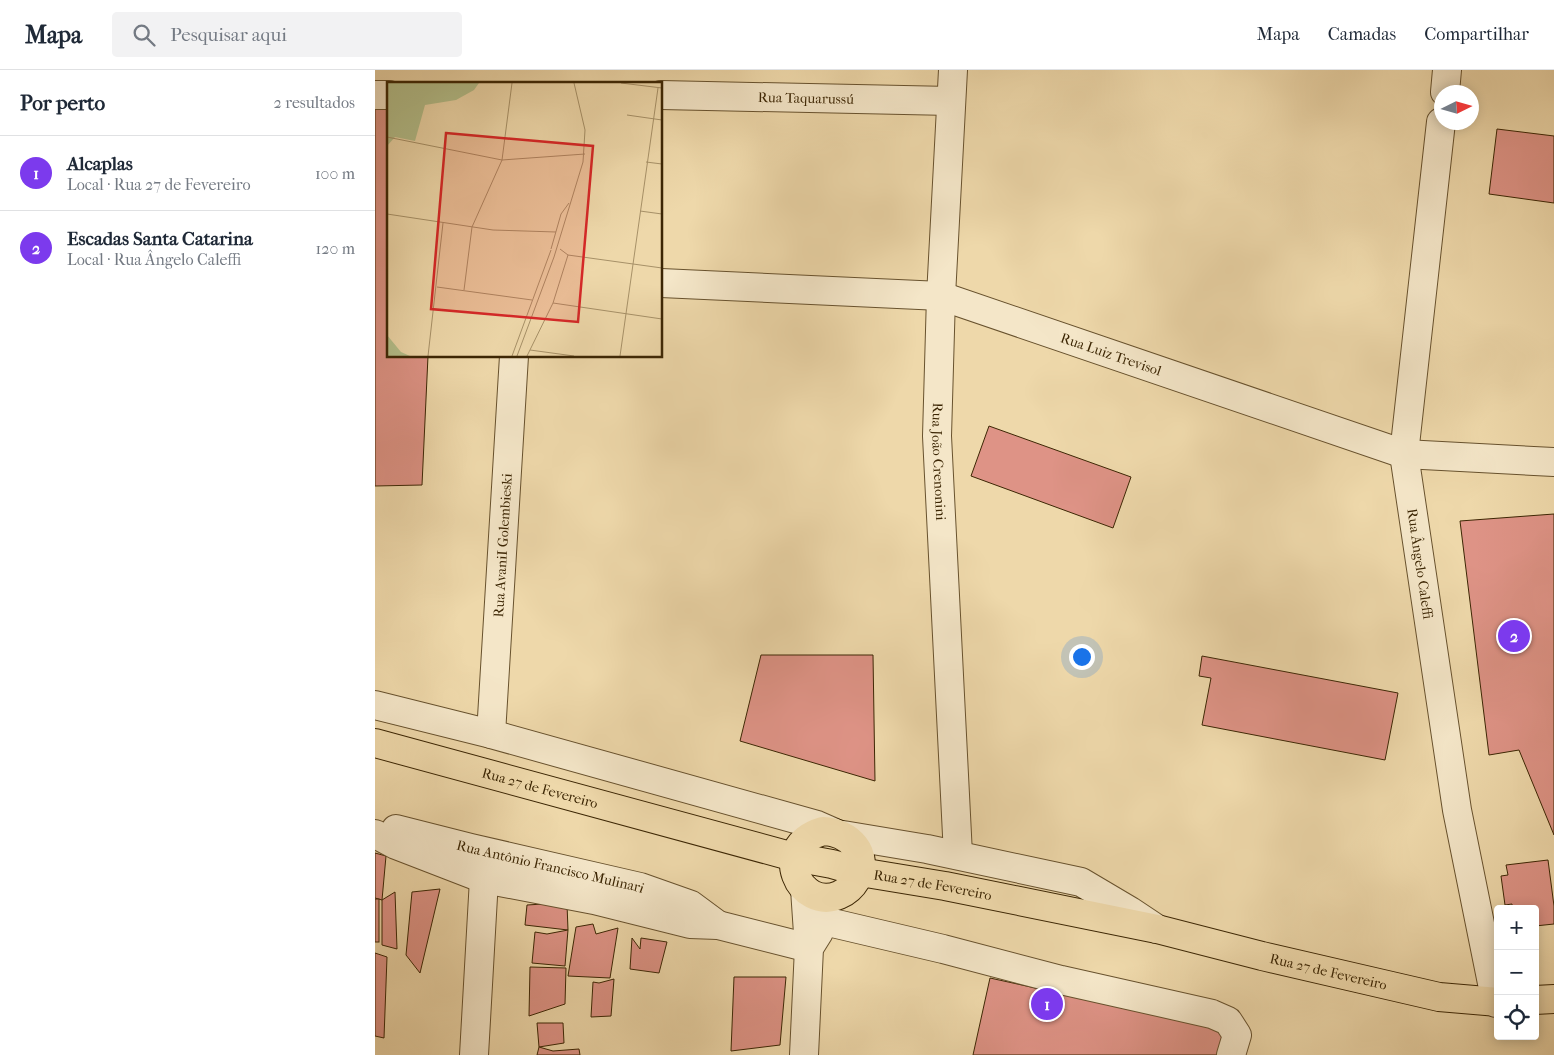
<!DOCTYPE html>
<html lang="pt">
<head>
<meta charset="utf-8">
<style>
  body { margin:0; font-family:"IM FELL French Canon",serif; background:#f2f2f3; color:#1f2937 }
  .controls { position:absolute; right:15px; bottom:15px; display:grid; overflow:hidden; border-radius:5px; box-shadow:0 2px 12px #0003 }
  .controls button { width:45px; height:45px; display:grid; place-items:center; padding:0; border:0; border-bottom:1px solid #e0e1e3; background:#fff; color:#1f2937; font:25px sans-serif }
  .compass { position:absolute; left:1059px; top:15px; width:45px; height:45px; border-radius:50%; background:#fff; box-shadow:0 2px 12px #0003; rotate:85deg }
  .you { position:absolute; left:706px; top:586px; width:18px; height:18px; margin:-12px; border:4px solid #fff; border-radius:50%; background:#1a73e8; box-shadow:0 0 0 8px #1a73e833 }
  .badge { display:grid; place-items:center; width:32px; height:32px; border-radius:50%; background:#7c3aed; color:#fff; font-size:16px; font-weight:700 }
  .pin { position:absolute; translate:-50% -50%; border:2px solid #fff; box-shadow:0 1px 5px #0006 }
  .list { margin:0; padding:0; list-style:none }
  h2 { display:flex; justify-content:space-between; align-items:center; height:65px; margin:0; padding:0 20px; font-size:21px }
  h2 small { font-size:16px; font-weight:400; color:#747a83 }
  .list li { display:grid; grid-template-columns:32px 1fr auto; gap:15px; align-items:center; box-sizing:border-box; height:75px; padding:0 20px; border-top:1px solid #e0e1e3 }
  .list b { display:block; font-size:19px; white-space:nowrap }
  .list p { margin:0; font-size:16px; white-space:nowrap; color:#747a83 }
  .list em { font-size:16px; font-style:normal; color:#747a83 }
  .icon { flex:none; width:28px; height:28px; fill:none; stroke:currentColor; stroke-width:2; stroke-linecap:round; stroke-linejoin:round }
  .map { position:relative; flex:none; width:1179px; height:985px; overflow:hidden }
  header { display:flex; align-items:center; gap:30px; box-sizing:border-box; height:70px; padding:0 25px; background:#fff; border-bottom:1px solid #e0e1e3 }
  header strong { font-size:24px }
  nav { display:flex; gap:28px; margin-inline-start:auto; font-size:18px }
  .search { width:350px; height:45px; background:#f2f2f3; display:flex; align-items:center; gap:12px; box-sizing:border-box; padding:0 18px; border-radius:5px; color:#747a83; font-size:19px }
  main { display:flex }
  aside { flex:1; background:#fff }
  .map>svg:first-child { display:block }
</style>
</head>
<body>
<header>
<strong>Mapa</strong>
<div class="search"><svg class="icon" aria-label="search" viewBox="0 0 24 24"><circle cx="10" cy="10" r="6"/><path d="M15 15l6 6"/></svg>Pesquisar aqui</div>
<nav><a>Mapa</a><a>Camadas</a><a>Compartilhar</a></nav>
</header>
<main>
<aside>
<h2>Por perto<small>2 resultados</small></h2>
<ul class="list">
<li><span class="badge">1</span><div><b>Alcaplas</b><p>Local · Rua 27 de Fevereiro</p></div><em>100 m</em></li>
<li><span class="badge">2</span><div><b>Escadas Santa Catarina</b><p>Local · Rua Ângelo Caleffi</p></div><em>120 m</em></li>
</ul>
</aside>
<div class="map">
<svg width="1179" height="985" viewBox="0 0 1179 985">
  <rect width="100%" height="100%" fill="#eed8aa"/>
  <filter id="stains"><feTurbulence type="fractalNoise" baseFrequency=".004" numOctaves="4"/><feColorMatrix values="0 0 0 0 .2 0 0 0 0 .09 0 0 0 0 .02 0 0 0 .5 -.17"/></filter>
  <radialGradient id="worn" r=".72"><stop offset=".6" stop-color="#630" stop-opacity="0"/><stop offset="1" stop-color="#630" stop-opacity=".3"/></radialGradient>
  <g fill="#de9386" stroke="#3c2604">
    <polygon points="0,37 14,38 14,286 53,286 47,415 0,416"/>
    <polygon points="1122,59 1179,66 1179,133 1114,124"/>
    <polygon points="614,356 756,407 738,458 596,406"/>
    <polygon points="1179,444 1179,765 1144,680 1114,685 1085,451"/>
    <polygon points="386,585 498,585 500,711 365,671"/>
    <polygon points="827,586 1023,623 1010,690 827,655 836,608 824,606"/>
    <polygon points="0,783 11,786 7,830 0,828"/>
    <polygon points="1173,790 1179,836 1179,854 1160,856 1160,839 1137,839 1137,834 1130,835 1126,806 1133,805 1131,795"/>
    <polygon points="65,819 45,903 31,885 37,822"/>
    <polygon points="20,822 22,879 7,875 7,830"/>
    <rect x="0" y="829" width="4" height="43"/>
    <polygon points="168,834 192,834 193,860 150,855 152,835"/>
    <polygon points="218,854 221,864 243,858 235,908 193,906 201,857"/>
    <polygon points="193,860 190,896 157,893 160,862 172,864"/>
    <polygon points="257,868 265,879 266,868 292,872 284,903 255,899"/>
    <polygon points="0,883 12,887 9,968 0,966"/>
    <polygon points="155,897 191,898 190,934 154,946"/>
    <polygon points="359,907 411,907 405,975 356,981"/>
    <polygon points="615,908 852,960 846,985 598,985"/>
    <polygon points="239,909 236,946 216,947 218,912 224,913"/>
    <polygon points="162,953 188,953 189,973 164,977"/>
    <polygon points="164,977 178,981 204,979 205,985 162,985"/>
  </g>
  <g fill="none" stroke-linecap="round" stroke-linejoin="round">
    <defs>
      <g id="minor">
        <path id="s1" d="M578 0 566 226 562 366 583 785"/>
        <polyline points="1070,22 1072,0"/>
        <polyline points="0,25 14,25"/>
        <path id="s2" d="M286 25 576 31"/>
        <path id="s3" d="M1066 52 1029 384 1082 740 1121 933"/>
        <path id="s4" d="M286 213 566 226 1029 384 1179 392"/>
        <polyline points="0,635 116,664 442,755 458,762"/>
        <path id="s5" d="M116 664 139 286"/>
        <path id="s6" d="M21 759 96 778 265 817 316 835 343 855"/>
        <polyline points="0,764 21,775 109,809 219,830 315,854 343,855 434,878"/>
        <polyline points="468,765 552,779 706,812 755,841 782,859"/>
        <polyline points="430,819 434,878"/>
        <polyline points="449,851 568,879 686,910 837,944 853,951 862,965 856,985"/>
        <polyline points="99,985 109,809"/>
        <polyline points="429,985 434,878 444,862"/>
      </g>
      <g id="major">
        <path id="s7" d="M0 673 419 787 457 794 485 802 570 816 782 859 887 886 1064 927 1123 932"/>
        <path d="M448 761C474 762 496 784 481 810 477 817 471 822 464 825 425 842 394 777 448 761Z"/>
        <polyline points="1160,930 1179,929"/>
      </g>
    </defs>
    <use href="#minor" stroke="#68522e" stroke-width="30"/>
    <use href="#major" stroke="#3c2604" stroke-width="30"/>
    <use href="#minor" stroke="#f4e6c8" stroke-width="28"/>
    <use href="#major" stroke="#eed8aa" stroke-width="28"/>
  </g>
  <g text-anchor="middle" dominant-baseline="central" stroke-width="4" stroke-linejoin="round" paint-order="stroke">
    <g font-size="14" fill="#3c2604" stroke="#f4e6c8">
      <text stroke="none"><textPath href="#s2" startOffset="145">Rua Taquarussú</textPath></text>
      <text stroke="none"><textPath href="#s4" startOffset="460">Rua Luiz Trevisol</textPath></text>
      <text stroke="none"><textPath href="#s1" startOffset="392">Rua João Crenonini</textPath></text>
      <text stroke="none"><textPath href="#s5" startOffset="189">Rua AvaniI Golembieski</textPath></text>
      <text stroke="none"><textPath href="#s3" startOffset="445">Rua Ângelo Caleffi</textPath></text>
      <text stroke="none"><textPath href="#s7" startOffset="171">Rua 27 de Fevereiro</textPath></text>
      <text stroke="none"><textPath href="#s6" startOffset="159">Rua Antônio Francisco Mulinari</textPath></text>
      <text stroke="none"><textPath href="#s7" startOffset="576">Rua 27 de Fevereiro</textPath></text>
      <text stroke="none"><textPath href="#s7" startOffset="981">Rua 27 de Fevereiro</textPath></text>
    </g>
  </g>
  <g transform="translate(12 12)">
    <rect width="275" height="275" fill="#eed8aa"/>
    <path d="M0 1H92L87 8 69 18 38 23 28 59 8 55 0 64ZM0 253 14 270 23 274H0Z" fill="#b4c08c"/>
    <path fill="none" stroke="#a79168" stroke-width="1" d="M234 1 275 6M240 33 275 38M0 55 115 78 198 72M259 80 275 82M253 129 275 132M0 132 106 148 169 150M164 167 174 132 182 121M173 167 181 173 275 186M50 205 145 218M77 208 85 145 115 78 125 1M166 221 275 237M143 268 187 274M41 274 56 141M125 274 164 168M130 274 167 175 196 80 198 48 187 1M140 274 166 221 181 173M233 274 271 6"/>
    <path fill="#d62828" fill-opacity="0.15" stroke="#d62828" stroke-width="2.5" d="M59 51 206 64 191 240 44 227Z"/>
    <rect width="275" height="275" fill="none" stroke="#3c2604" stroke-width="2.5"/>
  </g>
  <rect width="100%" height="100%" filter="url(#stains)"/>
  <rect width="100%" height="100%" fill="url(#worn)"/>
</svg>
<div class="controls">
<button>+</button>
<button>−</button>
<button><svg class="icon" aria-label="locate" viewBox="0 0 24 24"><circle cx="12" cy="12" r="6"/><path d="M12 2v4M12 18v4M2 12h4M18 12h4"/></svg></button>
</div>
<svg class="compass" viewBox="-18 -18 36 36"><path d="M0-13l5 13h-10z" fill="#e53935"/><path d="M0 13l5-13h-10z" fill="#747a83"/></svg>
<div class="you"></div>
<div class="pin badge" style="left:672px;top:934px">1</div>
<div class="pin badge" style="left:1139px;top:566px">2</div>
</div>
</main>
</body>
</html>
